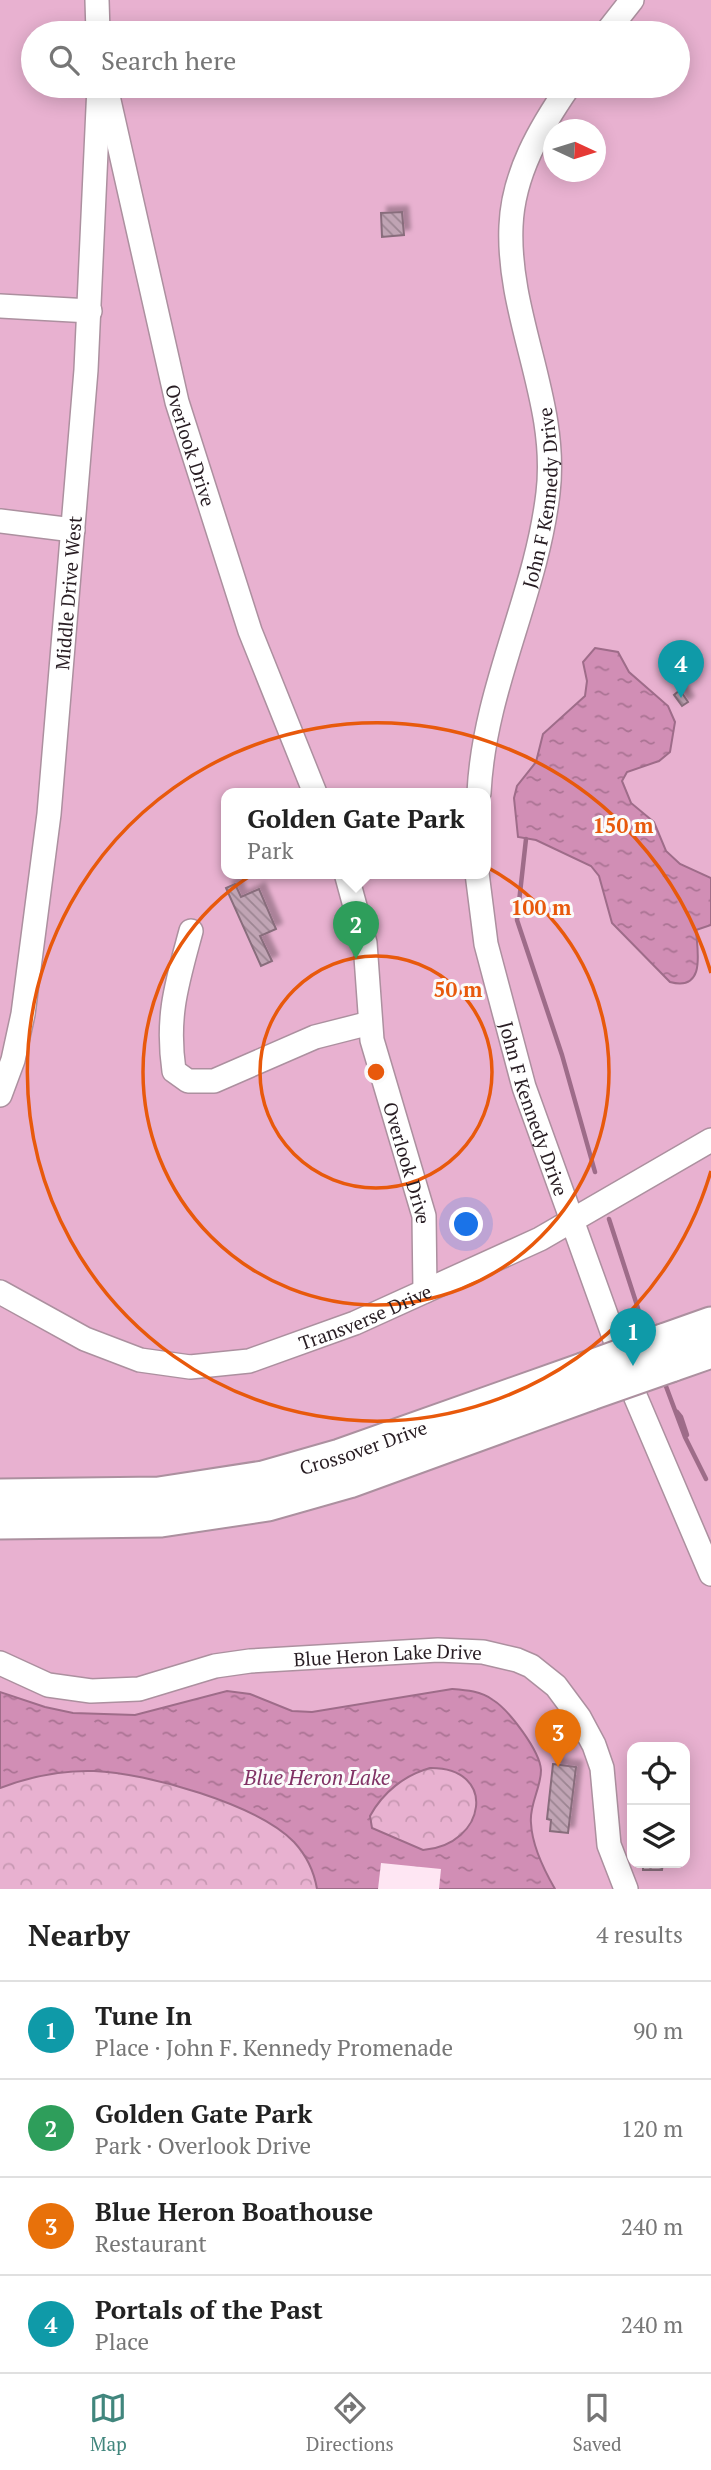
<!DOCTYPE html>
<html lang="en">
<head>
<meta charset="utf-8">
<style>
  body { margin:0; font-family:"PT Serif",serif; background:#f6f6f6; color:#222 }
  .controls { position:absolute; right:21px; bottom:21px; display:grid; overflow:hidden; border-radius:14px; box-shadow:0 4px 18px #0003 }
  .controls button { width:63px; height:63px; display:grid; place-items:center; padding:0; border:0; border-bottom:2px solid #e0e0e0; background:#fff; color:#222; font:35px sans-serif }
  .compass { position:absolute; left:543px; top:119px; width:63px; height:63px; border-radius:50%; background:#fff; box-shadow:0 4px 18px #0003; rotate:94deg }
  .you { position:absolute; left:467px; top:1225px; width:24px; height:24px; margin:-18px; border:5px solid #fff; border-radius:50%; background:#1a73e8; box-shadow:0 0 0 10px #1a73e833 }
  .badge { display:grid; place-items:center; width:46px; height:46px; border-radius:50%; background:#41867d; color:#fff; font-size:23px; font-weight:700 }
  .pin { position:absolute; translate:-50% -58px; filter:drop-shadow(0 2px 4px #0008) }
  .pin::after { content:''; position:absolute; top:37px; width:24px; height:21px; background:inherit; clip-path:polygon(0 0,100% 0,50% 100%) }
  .popup { position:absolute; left:221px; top:788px; width:270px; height:91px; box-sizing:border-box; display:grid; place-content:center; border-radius:14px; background:#fff; filter:drop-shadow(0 2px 5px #0005); font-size:23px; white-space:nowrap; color:#767676 }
  .popup b { font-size:26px; color:#222 }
  .popup::after { content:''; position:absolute; left:50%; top:100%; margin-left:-14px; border:14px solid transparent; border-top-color:#fff }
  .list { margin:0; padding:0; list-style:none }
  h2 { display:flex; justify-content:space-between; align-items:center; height:91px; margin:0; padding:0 28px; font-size:30px }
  h2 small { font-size:23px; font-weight:400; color:#767676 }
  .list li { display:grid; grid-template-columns:46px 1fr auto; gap:21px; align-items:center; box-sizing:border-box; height:98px; padding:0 28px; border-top:2px solid #e0e0e0 }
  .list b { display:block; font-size:26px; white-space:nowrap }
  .list p { margin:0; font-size:23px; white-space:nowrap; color:#767676 }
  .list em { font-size:23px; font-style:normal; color:#767676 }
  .icon { flex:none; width:38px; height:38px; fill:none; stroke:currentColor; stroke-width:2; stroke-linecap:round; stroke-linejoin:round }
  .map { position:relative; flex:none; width:711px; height:1889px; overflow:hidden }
  .search { position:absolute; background:#fff; box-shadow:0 4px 18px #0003; left:21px; right:21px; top:21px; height:77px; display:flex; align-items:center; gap:18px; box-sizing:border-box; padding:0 24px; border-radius:38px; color:#767676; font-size:26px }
  .sheet { height:483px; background:#fff }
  nav { display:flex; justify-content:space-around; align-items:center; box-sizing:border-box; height:98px; border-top:2px solid #e0e0e0; background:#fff; font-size:19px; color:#767676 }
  nav a { display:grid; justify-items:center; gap:4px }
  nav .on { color:#41867d }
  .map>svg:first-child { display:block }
</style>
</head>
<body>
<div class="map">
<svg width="711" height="1889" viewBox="0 0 711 1889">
  <defs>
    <pattern id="forest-crowns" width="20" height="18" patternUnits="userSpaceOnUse" patternTransform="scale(1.75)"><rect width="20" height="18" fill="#e8b1d0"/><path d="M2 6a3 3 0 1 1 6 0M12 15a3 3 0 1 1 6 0" fill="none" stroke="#c798b2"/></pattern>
    <pattern id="water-ripples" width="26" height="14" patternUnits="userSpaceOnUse" patternTransform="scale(1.75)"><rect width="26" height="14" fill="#d18eb5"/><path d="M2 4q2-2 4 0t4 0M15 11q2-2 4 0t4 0" fill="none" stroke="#aa7393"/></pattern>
    <pattern id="building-back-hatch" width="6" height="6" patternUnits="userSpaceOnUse" patternTransform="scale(1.75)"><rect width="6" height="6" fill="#c0a4b4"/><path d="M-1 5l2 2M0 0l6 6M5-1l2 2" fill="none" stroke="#9c8592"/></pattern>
    <filter id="shadow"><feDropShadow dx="6" dy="-6" stdDeviation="2" flood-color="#0004"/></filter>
  </defs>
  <rect width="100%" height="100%" fill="#fee6f3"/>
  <path fill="#e8b1d0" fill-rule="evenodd" d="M0 0H711V1889H0ZM33 33H678V86H33ZM554 130H596V172H554ZM226 793H486V873H226ZM632 1747H685V1863H632Z"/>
  <g fill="url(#forest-crowns)">
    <path d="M430 1768C498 1767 487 1845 423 1850L372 1828 370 1816C383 1792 405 1775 430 1768Z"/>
    <path d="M94 1771C161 1778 305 1809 317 1889H0V1788L53 1774Z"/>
  </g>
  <g fill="url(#water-ripples)" stroke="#9e6c89" stroke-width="2" fill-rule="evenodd">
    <path d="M595 648 618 652 629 672 668 706 675 722 670 752 659 761 627 772 622 781 631 803 654 822 666 851 680 864 711 878V925L696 930C697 949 707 992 670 982L612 923 599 876 591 866 536 840 518 837 514 798 517 786 536 762 543 734 585 696 587 681 583 662Z"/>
    <path d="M452 1689C466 1690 481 1691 493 1700 509 1710 540 1751 541 1770 541 1788 529 1805 531 1823 532 1846 544 1870 555 1889H317C314 1871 306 1855 294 1842 257 1804 147 1773 94 1771 63 1770 29 1777 0 1788V1692L45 1707 73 1713 135 1715 227 1691 250 1694 292 1711 312 1712ZM430 1768C498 1767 487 1845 423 1850L372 1828 370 1816C383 1792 405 1775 430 1768Z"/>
  </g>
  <polygon fill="#fee6f3" points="381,1863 441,1869 439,1889 378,1889"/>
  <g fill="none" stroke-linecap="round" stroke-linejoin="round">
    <g stroke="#9e6c89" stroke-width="4.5">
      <polyline points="526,839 517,920 562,1055 595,1172"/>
      <polyline points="609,1219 646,1333"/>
      <polyline points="664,1381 685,1437 706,1479"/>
      <polyline points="677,1412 681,1417 687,1435"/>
    </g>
  </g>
  <g fill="url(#building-back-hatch)" stroke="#886d7c" stroke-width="2" filter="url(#shadow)">
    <polygon points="402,212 404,235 382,237 381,213"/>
    <polygon points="680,690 688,702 682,706 674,695"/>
    <polygon points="235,884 241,897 259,889 276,929 260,936 272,961 261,966 226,888"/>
    <polygon points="553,1764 576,1767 568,1833 550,1831 551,1820 547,1819"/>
    <polygon points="643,1863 663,1863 662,1870 643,1870"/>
  </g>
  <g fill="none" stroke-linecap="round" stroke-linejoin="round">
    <defs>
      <g id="minor">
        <polyline points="97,0 98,33"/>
        <polyline points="606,33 632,0"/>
        <path id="s1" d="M108 96 177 402 250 631 315 793"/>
        <polyline points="0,306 90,311"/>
        <polyline points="0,521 73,530"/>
        <path id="s2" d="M479 793C484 688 536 596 548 493 559 401 507 317 511 226 513 174 540 128 569 86"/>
        <path id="s3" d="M346 873 365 943 372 1040 424 1216 425 1291"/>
        <path id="s4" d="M477 873 486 944 524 1087 636 1398 711 1574"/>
        <path d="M191 931C177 983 166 1016 174 1071L188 1081H214L315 1037 370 1023"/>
        <path id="s5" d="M0 1095 13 1060 23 1014 49 814 86 370 99 86"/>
        <path id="s6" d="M0 1292 85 1339 140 1360 190 1367 249 1361 355 1323 540 1239 711 1140"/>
        <path id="s7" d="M0 1663 48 1685 91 1691 139 1689 215 1666 250 1661 438 1650 483 1652 517 1660 531 1666 556 1686 579 1717 594 1745 602 1768 609 1845 626 1889"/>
      </g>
      <g id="highway">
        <polyline points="663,1341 711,1324"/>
        <polyline points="671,1365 711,1351"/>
        <path id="s8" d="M0 1496 159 1494 263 1478 340 1456 583 1370"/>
        <polyline points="0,1522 161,1520 268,1504 349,1481 591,1393"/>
      </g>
    </defs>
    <use href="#minor" stroke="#ac909f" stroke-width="26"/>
    <use href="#highway" stroke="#ac909f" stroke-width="37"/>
    <use href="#minor" stroke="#fff" stroke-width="23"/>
    <use href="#highway" stroke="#fff" stroke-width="33"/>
    <defs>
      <g id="highway-bridge">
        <polyline points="583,1370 663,1341"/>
        <polyline points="591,1393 671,1365"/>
      </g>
    </defs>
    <use href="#highway-bridge" stroke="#ac909f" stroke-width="37" stroke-linecap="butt"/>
    <use href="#highway-bridge" stroke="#fff" stroke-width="33"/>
  </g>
  <g fill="none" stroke="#e8590c" stroke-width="3.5">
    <circle cx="376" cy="1072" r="116"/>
    <circle cx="376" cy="1072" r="233"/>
    <path d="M711 1171A349 349 0 1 1 711 973"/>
  </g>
  <g text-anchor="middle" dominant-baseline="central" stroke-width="6" stroke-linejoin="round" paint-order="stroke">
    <g font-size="19" fill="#281d23" stroke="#fbfbfb">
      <text stroke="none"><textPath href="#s1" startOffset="359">Overlook Drive</textPath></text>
      <text stroke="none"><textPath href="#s2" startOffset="303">John F Kennedy Drive</textPath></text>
      <text stroke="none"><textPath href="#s5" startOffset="508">Middle Drive West</textPath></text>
      <text stroke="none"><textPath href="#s4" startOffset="243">John F Kennedy Drive</textPath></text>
      <text stroke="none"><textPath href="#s3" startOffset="298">Overlook Drive</textPath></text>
      <text stroke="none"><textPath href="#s6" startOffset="390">Transverse Drive</textPath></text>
      <text stroke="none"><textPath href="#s8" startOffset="369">Crossover Drive</textPath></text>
      <text stroke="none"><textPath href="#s7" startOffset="397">Blue Heron Lake Drive</textPath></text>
    </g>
    <g font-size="21" font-style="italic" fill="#813265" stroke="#fbfbfb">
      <text x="317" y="1777">Blue Heron Lake</text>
    </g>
  </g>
  <circle cx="376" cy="1072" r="10" fill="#e8590c" stroke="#fbfbfb" stroke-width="3.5"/>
  <g font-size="21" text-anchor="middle" font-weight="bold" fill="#e8590c" stroke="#fbfbfb" stroke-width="6" stroke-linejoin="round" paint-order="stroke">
    <text x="623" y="833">150 m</text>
    <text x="541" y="915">100 m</text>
    <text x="458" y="997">50 m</text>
  </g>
</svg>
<div class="controls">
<button><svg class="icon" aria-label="locate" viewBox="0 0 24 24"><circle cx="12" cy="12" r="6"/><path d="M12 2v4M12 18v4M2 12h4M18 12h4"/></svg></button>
<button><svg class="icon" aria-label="layers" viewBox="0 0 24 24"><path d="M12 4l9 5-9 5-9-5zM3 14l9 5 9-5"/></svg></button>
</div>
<svg class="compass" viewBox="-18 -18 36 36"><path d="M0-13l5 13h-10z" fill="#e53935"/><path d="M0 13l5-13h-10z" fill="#767676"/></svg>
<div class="you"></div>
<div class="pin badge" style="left:633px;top:1366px;background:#0f9aa8">1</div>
<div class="pin badge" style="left:356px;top:959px;background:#2e9e5b">2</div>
<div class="popup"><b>Golden Gate Park</b>Park</div>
<div class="pin badge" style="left:558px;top:1767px;background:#e8710a">3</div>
<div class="pin badge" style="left:681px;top:698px;background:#0f9aa8">4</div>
<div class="search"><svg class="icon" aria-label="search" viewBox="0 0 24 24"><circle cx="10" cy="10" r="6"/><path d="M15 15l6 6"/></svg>Search here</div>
</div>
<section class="sheet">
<h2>Nearby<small>4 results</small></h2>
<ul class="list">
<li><span class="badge" style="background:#0f9aa8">1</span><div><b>Tune In</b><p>Place · John F. Kennedy Promenade</p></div><em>90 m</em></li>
<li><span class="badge" style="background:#2e9e5b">2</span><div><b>Golden Gate Park</b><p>Park · Overlook Drive</p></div><em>120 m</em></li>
<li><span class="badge" style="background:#e8710a">3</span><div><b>Blue Heron Boathouse</b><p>Restaurant</p></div><em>240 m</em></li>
<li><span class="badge" style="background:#0f9aa8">4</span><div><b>Portals of the Past</b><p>Place</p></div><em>240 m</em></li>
</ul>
</section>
<nav>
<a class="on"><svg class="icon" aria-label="map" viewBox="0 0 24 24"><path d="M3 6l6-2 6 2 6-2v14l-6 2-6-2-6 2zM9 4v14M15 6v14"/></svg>Map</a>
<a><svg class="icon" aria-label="directions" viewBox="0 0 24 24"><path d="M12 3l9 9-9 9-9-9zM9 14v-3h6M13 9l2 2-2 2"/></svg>Directions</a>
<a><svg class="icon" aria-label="saved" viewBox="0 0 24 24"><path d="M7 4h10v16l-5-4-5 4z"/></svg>Saved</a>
</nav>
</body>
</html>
